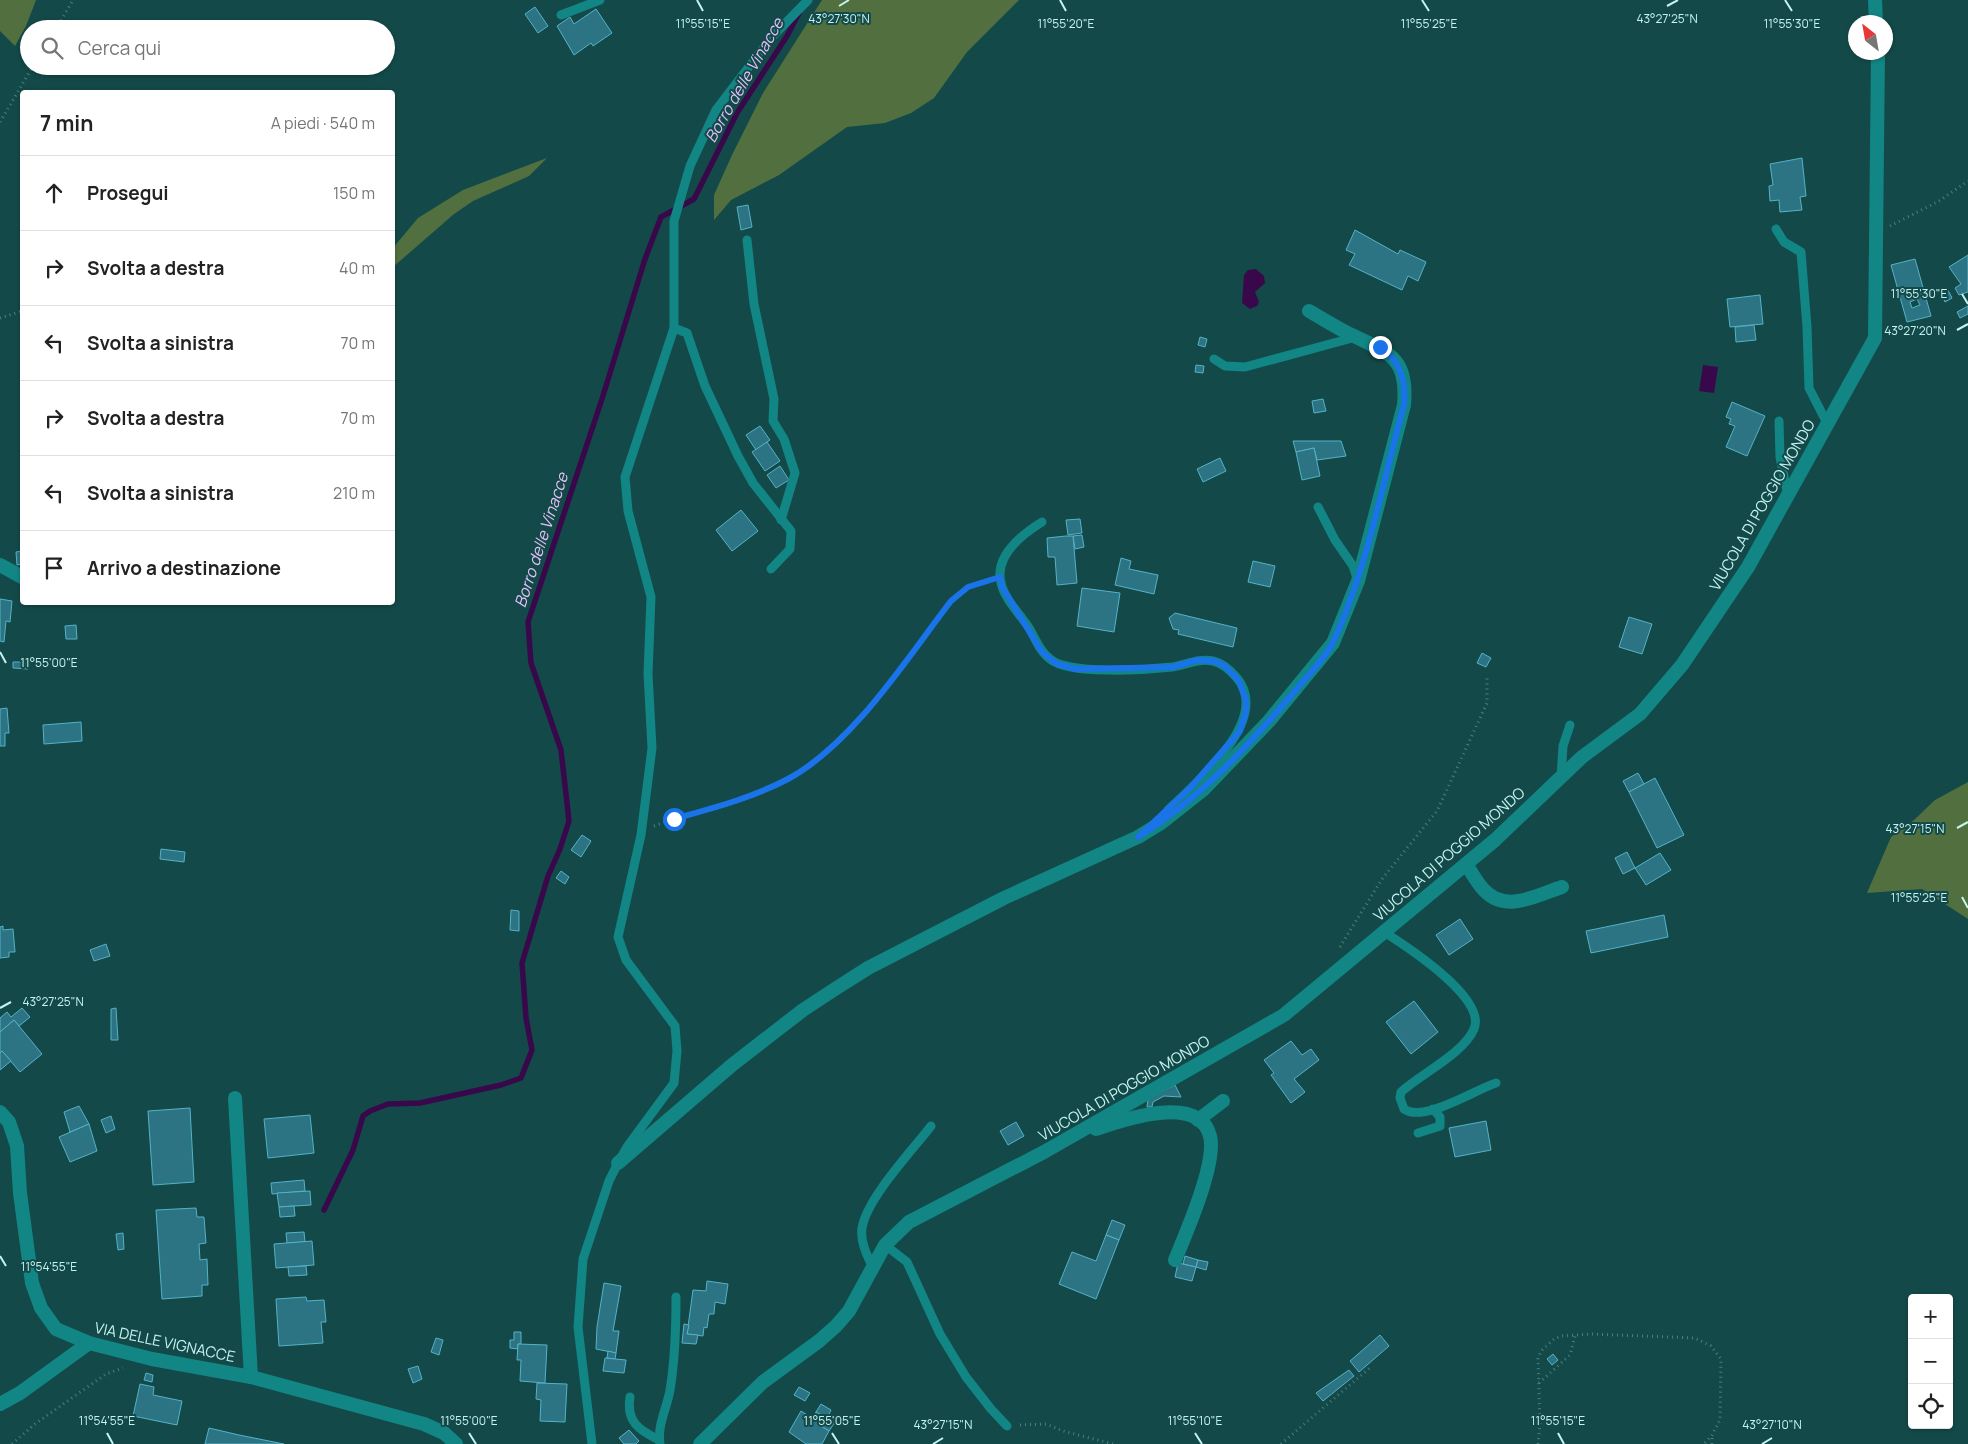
<!DOCTYPE html>
<html lang="it">
<head>
<meta charset="utf-8">
<style>
  body { margin:0; font-family:Manrope,sans-serif; background:#f2f2f2; color:#222 }
  .controls { position:absolute; right:15px; bottom:15px; display:grid; overflow:hidden; border-radius:5px; box-shadow:0 1px 4px #0004 }
  .controls button { width:45px; height:45px; display:grid; place-items:center; padding:0; border:0; border-bottom:1px solid #e0e0e0; background:#fff; color:#222; font:25px sans-serif }
  .compass { position:absolute; left:1848px; top:15px; width:45px; height:45px; border-radius:50%; background:#fff; box-shadow:0 1px 4px #0004; rotate:329deg }
  .stop { position:absolute; width:15px; height:15px; margin:-11px; border:4px solid #1a73e8; border-radius:50%; background:#fff }
  .stop.end { background:#1a73e8; border-color:#fff; box-shadow:0 1px 5px #0008 }
  .list { margin:0; padding:0; list-style:none }
  h2 { display:flex; justify-content:space-between; align-items:center; height:65px; margin:0; padding:0 20px; font-size:21px }
  h2 small { font-size:16px; font-weight:400; color:#767676 }
  .list li { display:grid; grid-template-columns:32px 1fr auto; gap:15px; align-items:center; box-sizing:border-box; height:75px; padding:0 20px; border-top:1px solid #e0e0e0 }
  .list b { display:block; font-size:19px; white-space:nowrap }
  .list em { font-size:16px; font-style:normal; color:#767676 }
  .icon { flex:none; width:28px; height:28px; fill:none; stroke:currentColor; stroke-width:2; stroke-linecap:round; stroke-linejoin:round }
  .map { position:relative; flex:none; width:1968px; height:1444px; overflow:hidden }
  .search { position:absolute; background:#fff; box-shadow:0 1px 4px #0004; left:20px; top:20px; width:375px; height:55px; display:flex; align-items:center; gap:12px; box-sizing:border-box; padding:0 18px; border-radius:28px; color:#767676; font-size:19px }
  .panel { position:absolute; background:#fff; box-shadow:0 1px 4px #0004; left:20px; top:90px; width:375px; height:515px; border-radius:5px }
  .map>svg:first-child { display:block }
</style>
</head>
<body>
<div class="map">
<svg width="1968" height="1444" viewBox="0 0 1968 1444">
  <rect width="100%" height="100%" fill="#134a49"/>
  <g fill="#52703f">
    <polygon points="0,0 36,0 26,26 15,46 0,31"/>
    <polygon points="822,0 1019,0 967,52 934,98 911,113 885,123 847,127 779,175 731,200 714,220 714,195 732,155 763,93"/>
    <polygon points="547,158 529,176 473,201 454,214 393,267 393,248 418,218 463,190"/>
    <polygon points="1968,782 1968,919 1922,889 1867,893 1891,837 1914,820 1935,800"/>
  </g>
  <g fill="#38084b">
    <polygon points="1256,269 1264,276 1265,283 1255,292 1259,302 1257,306 1250,309 1242,303 1244,275 1248,270"/>
    <polygon points="1703,365 1718,367 1714,393 1699,391"/>
  </g>
  <g fill="none" stroke-linecap="round" stroke-linejoin="round">
    <polyline stroke="#38084b" stroke-width="5.5" points="324,1210 353,1150 363,1116 370,1111 388,1104 420,1103 501,1085 521,1078 532,1050 526,1018 522,963 548,876 560,849 569,821 561,750 531,663 528,622 602,399 645,259 661,217 694,199 737,113 787,36 799,13"/>
  </g>
  <g fill="#2c7483" stroke="#55b2c7" fill-rule="evenodd">
    <polygon points="535,7 548,26 538,33 525,14"/>
    <polygon points="596,9 612,33 593,46 591,43 574,55 557,26 570,17 574,24"/>
    <polygon points="1802,158 1806,196 1800,197 1802,210 1780,212 1779,200 1770,201 1769,186 1773,185 1770,164"/>
    <polygon points="748,205 752,227 741,230 737,207"/>
    <polygon points="1355,230 1398,254 1400,250 1426,262 1418,281 1408,276 1402,290 1349,265 1355,254 1346,250"/>
    <polygon points="1968,255 1968,292 1959,295 1955,288 1961,284 1949,267"/>
    <path d="M1915 259 1931 316 1907 322 1891 265ZM1917 299 1920 305 1912 308 1910 302Z"/>
    <polygon points="1948,290 1952,298 1945,302 1941,293"/>
    <polygon points="1760,295 1763,324 1730,327 1727,299"/>
    <polygon points="1968,306 1968,314 1960,318 1957,312"/>
    <polygon points="1754,325 1756,340 1736,342 1735,327"/>
    <polygon points="1200,337 1207,339 1205,347 1198,345"/>
    <polygon points="1196,365 1204,366 1203,373 1195,372"/>
    <polygon points="1323,399 1326,411 1314,413 1312,401"/>
    <polygon points="1732,402 1765,416 1747,456 1726,447 1735,426 1729,424 1731,419 1726,417"/>
    <polygon points="760,426 770,440 756,450 746,435"/>
    <polygon points="1293,441 1341,441 1346,456 1317,460 1314,448 1296,452"/>
    <polygon points="767,442 780,461 765,471 752,452"/>
    <polygon points="1314,448 1320,476 1302,480 1296,452"/>
    <polygon points="1220,458 1226,471 1203,482 1197,469"/>
    <polygon points="780,466 789,480 776,488 767,475"/>
    <polygon points="741,510 758,531 732,551 716,530"/>
    <polygon points="1080,519 1082,533 1068,535 1066,520"/>
    <polygon points="1082,535 1084,547 1075,549 1073,536"/>
    <polygon points="1066,536 1073,536 1077,583 1057,585 1055,557 1048,557 1047,538"/>
    <polygon points="22,551 22,564 17,565 16,552"/>
    <polygon points="1121,558 1131,561 1129,569 1158,575 1154,594 1115,585"/>
    <polygon points="1253,561 1275,566 1270,587 1248,582"/>
    <polygon points="1082,588 1120,593 1114,632 1077,626"/>
    <polygon points="0,599 12,601 10,622 6,621 4,642 0,641"/>
    <polygon points="1175,613 1237,628 1233,647 1178,634 1179,630 1173,629 1169,618"/>
    <polygon points="1629,617 1652,624 1642,654 1619,647"/>
    <polygon points="76,625 77,639 66,639 65,626"/>
    <polygon points="1482,653 1491,658 1486,667 1477,663"/>
    <polygon points="13,662 28,662 28,669 13,668"/>
    <polygon points="7,708 9,733 5,733 5,746 0,746 0,709"/>
    <polygon points="81,722 82,741 44,744 43,725"/>
    <polygon points="1638,773 1644,784 1629,792 1623,781"/>
    <polygon points="1655,778 1684,835 1657,848 1629,792"/>
    <polygon points="582,835 591,841 581,857 571,850"/>
    <polygon points="161,849 185,852 184,862 160,859"/>
    <polygon points="1627,852 1635,868 1623,874 1615,858"/>
    <polygon points="1660,853 1671,870 1646,885 1635,868"/>
    <polygon points="561,871 569,877 565,884 556,878"/>
    <polygon points="511,910 519,911 519,931 510,930"/>
    <polygon points="1664,915 1668,937 1591,953 1586,931"/>
    <polygon points="1460,919 1473,939 1449,955 1436,935"/>
    <polygon points="3,926 3,930 13,929 15,952 9,952 9,957 0,958 0,927"/>
    <polygon points="106,944 110,956 94,961 90,950"/>
    <polygon points="1414,1001 1438,1032 1411,1054 1386,1022"/>
    <polygon points="22,1008 30,1017 19,1026 14,1020 0,1032 0,1018 7,1012 11,1017"/>
    <polygon points="116,1008 118,1040 111,1040 111,1009"/>
    <polygon points="14,1020 42,1054 20,1072 2,1051 0,1053 0,1032"/>
    <polygon points="1291,1041 1302,1055 1311,1049 1319,1060 1294,1079 1305,1092 1291,1103 1271,1075 1274,1073 1264,1060"/>
    <polygon points="2,1051 11,1061 0,1070 0,1053"/>
    <polygon points="1175,1085 1181,1097 1164,1096 1153,1102 1152,1107 1147,1107 1148,1099"/>
    <polygon points="79,1106 89,1124 70,1132 64,1112"/>
    <polygon points="190,1108 194,1182 153,1185 148,1111"/>
    <polygon points="310,1115 314,1153 268,1158 264,1119"/>
    <polygon points="111,1116 115,1129 106,1133 101,1120"/>
    <polygon points="1486,1121 1491,1150 1455,1157 1449,1128"/>
    <polygon points="1016,1122 1024,1136 1008,1145 1000,1131"/>
    <polygon points="89,1124 97,1151 70,1162 59,1137"/>
    <polygon points="304,1180 305,1191 272,1194 271,1183"/>
    <polygon points="310,1191 311,1205 279,1207 277,1193"/>
    <polygon points="294,1206 295,1216 280,1217 279,1207"/>
    <polygon points="196,1208 197,1217 204,1217 206,1243 199,1244 200,1260 207,1259 208,1285 202,1285 202,1296 162,1299 156,1210"/>
    <polygon points="1112,1220 1125,1225 1119,1240 1106,1235"/>
    <polygon points="304,1232 305,1242 287,1243 286,1233"/>
    <polygon points="123,1233 124,1249 118,1250 116,1234"/>
    <polygon points="1106,1235 1119,1240 1096,1299 1059,1284 1072,1252 1096,1261"/>
    <polygon points="312,1241 314,1265 276,1268 274,1244"/>
    <polygon points="1185,1256 1198,1260 1196,1267 1183,1264"/>
    <polygon points="1198,1260 1208,1262 1206,1270 1196,1267"/>
    <polygon points="1178,1263 1196,1267 1192,1281 1175,1277"/>
    <polygon points="306,1266 307,1275 289,1276 288,1267"/>
    <polygon points="707,1281 728,1284 725,1304 715,1302 714,1314 709,1314 707,1328 704,1327 703,1336 687,1334 693,1290 706,1291"/>
    <polygon points="604,1283 621,1286 613,1331 619,1331 616,1353 596,1349 597,1327"/>
    <polygon points="306,1297 307,1301 324,1300 326,1322 321,1322 323,1343 279,1346 276,1299"/>
    <polygon points="684,1324 689,1325 687,1334 698,1335 696,1344 682,1343"/>
    <polygon points="514,1332 521,1332 521,1344 518,1344 518,1349 510,1348 510,1340 514,1340"/>
    <polygon points="1380,1335 1389,1346 1359,1372 1350,1361"/>
    <polygon points="436,1338 443,1340 439,1355 431,1352"/>
    <polygon points="518,1344 547,1345 545,1383 520,1381 521,1360 517,1360"/>
    <polygon points="608,1351 616,1353 615,1359 607,1358"/>
    <polygon points="1553,1354 1558,1360 1552,1365 1547,1359"/>
    <polygon points="605,1358 626,1360 624,1373 603,1371"/>
    <polygon points="418,1366 422,1379 413,1383 408,1369"/>
    <polygon points="1349,1370 1354,1376 1323,1401 1316,1393"/>
    <polygon points="146,1373 153,1375 152,1382 144,1380"/>
    <polygon points="537,1383 567,1384 565,1422 540,1421 541,1400 536,1399"/>
    <polygon points="140,1384 154,1387 153,1395 182,1401 177,1425 133,1416"/>
    <polygon points="799,1387 810,1393 805,1401 794,1395"/>
    <polygon points="821,1404 831,1410 829,1414 837,1419 829,1431 821,1426 826,1418 816,1412"/>
    <polygon points="801,1411 812,1418 816,1412 826,1418 821,1426 829,1431 822,1444 806,1444 789,1432"/>
    <polygon points="209,1428 239,1435 284,1444 205,1444"/>
    <polygon points="629,1430 639,1441 636,1444 624,1444 619,1438"/>
  </g>
  <g fill="none" stroke-linecap="round" stroke-linejoin="round">
    <g stroke="#4b7f7e" stroke-width="3" stroke-dasharray="1 4" stroke-linecap="butt">
      <polyline points="56,29 73,0"/>
      <polyline points="0,122 33,66"/>
      <polyline points="1890,226 1939,201 1968,181"/>
      <polyline points="0,318 22,311"/>
      <path d="M654 826C676 817 698 813 720 807 743 801 766 790 787 780 851 748 908 657 951 601L968 587 988 580"/>
      <polyline points="1340,947 1382,879 1437,811 1487,703 1487,675"/>
      <polyline points="1539,1383 1570,1355 1575,1336"/>
      <polyline points="1020,1425 1046,1424 1063,1431 1113,1444"/>
      <polyline points="12,1444 35,1424 106,1374 123,1368"/>
      <polyline points="1281,1444 1372,1366"/>
      <polyline points="1538,1444 1540,1424 1538,1359 1541,1351 1554,1339 1562,1336 1590,1334 1695,1338 1711,1346 1721,1359 1720,1420 1712,1435 1704,1444"/>
      <polyline points="1712,1444 1712,1436"/>
    </g>
    <g stroke="#128585" stroke-width="9">
      <polyline points="561,15 600,0"/>
      <polyline points="1776,229 1784,242 1801,252 1807,327 1809,388 1828,425"/>
      <polyline points="747,240 754,304 774,399 773,421 784,439 795,473 781,520"/>
      <polyline points="674,328 687,333 705,386 738,456 753,483 791,531 790,549 771,569"/>
      <polyline points="1214,359 1225,366 1245,367 1356,337"/>
      <polyline points="1779,421 1780,457 1788,496"/>
      <polyline points="1318,507 1335,540 1353,566 1357,578"/>
      <path d="M1042 522C1021 535 994 556 1001 583 1005 600 1020 614 1029 628 1036 639 1039 651 1050 659 1069 675 1146 670 1172 667 1186 665 1198 658 1213 661 1222 663 1231 671 1237 678 1272 720 1196 783 1168 810"/>
      <polyline points="1561,777 1563,746 1570,725"/>
      <path d="M1384 932C1406 946 1487 998 1474 1029 1464 1053 1421 1074 1401 1092L1400 1098 1404 1109C1424 1123 1474 1090 1496 1083"/>
      <polyline points="1418,1133 1440,1126 1440,1117 1433,1109"/>
      <polyline points="885,1245 907,1262 940,1334 966,1377 991,1409 1007,1426"/>
      <path d="M873 1268C867 1255 860 1242 862 1228 867 1198 912 1151 931 1126"/>
      <path d="M630 1397C626 1422 639 1430 659 1440"/>
      <polyline points="592,1444 578,1327 583,1259 609,1181 618,1163 627,1147 674,1083 677,1051 675,1026 626,960 618,937 641,835 652,748 648,674 651,597 628,511 625,477 674,328 674,221 690,166 716,110 770,39 808,0"/>
      <path d="M660 1444C657 1425 667 1408 670 1390 675 1360 676 1328 676 1297"/>
    </g>
    <g stroke="#128585" stroke-width="14">
      <polyline points="1875,0 1876,22"/>
      <polyline points="0,565 22,577"/>
      <path d="M1466 864C1472 873 1477 883 1484 890 1506 914 1537 895 1562 887"/>
      <polyline points="235,1098 251,1377"/>
      <polyline points="0,1112 9,1122 17,1146 20,1193 32,1283 41,1308 56,1329 89,1343 152,1359 251,1377 424,1424 444,1433 456,1444"/>
      <polyline points="1198,1120 1223,1101"/>
      <path d="M1096 1129C1122 1120 1199 1093 1210 1136 1217 1163 1186 1233 1175 1260"/>
      <path d="M618 1163 732 1065 803 1010 835 989 868 968 1004 898 1138 837 1161 823 1204 789 1269 721 1333 643 1358 581 1404 405C1408 360 1392 354 1356 337 1340 330 1325 320 1309 311"/>
      <polyline points="0,1404 20,1393 89,1343"/>
      <polyline points="700,1444 763,1382 819,1341 836,1326 849,1311 885,1245 909,1222 1044,1152 1284,1015 1495,840 1582,757 1640,714 1682,665 1748,567 1875,338 1878,52"/>
    </g>
  </g>
  <g fill="none" stroke-linecap="round" stroke-linejoin="round">
    <path stroke="#1a73e8" stroke-width="6" d="M674 819C713 808 752 798 788 779 853 744 907 658 951 601L968 587 1000 577 1002 587 1042 652 1057 664 1076 669 1130 668 1173 667 1197 660 1214 661 1225 666 1239 681 1246 700V712L1240 731 1190 788 1138 837C1200 799 1248 746 1295 691 1307 676 1326 658 1334 640 1368 566 1382 484 1404 405 1406 381 1401 361 1380 347"/>
  </g>
  <path fill="none" stroke="#c5f3f1" stroke-width="2" d="M697 0 703 11M1060 0 1066 11M1422 0 1429 11M1785 0 1792 11M839 6 849 0M1667 6 1678 0M1962 294 1968 304M1957 330 1968 324M0 652 6 663M1957 828 1968 822M1962 897 1968 908M0 1008 11 1002M0 1256 6 1266M107 1433 113 1444M469 1433 476 1444M832 1433 839 1444M1195 1433 1202 1444M1558 1433 1564 1444M933 1444 943 1438M1762 1444 1772 1438"/>
  <g text-anchor="middle" dominant-baseline="central" stroke-width="4" stroke-linejoin="round" paint-order="stroke">
    <g font-size="15" fill="#c5f3f1" stroke="#134a49">
      <text transform="translate(1762 505) rotate(-60)">VIUCOLA DI POGGIO MONDO</text>
      <text transform="translate(1449 854) rotate(-41)">VIUCOLA DI POGGIO MONDO</text>
      <text transform="translate(1124 1088) rotate(-30)">VIUCOLA DI POGGIO MONDO</text>
      <text transform="translate(165 1342) rotate(12)">VIA DELLE VIGNACCE</text>
    </g>
    <g font-size="16" font-style="italic" fill="#e5bff8" stroke="#134a49">
      <text transform="translate(744 80) rotate(-60)">Borro delle Vinacce</text>
      <text transform="translate(541 540) rotate(-72)">Borro delle Vinacce</text>
    </g>
  </g>
  <g font-size="12" text-anchor="middle" fill="#c5f3f1" stroke="#134a49" stroke-width="4" stroke-linejoin="round" paint-order="stroke">
    <text x="839" y="23">43°27'30"N</text>
    <text x="1667" y="23">43°27'25"N</text>
    <text x="703" y="28">11°55'15"E</text>
    <text x="1066" y="28">11°55'20"E</text>
    <text x="1429" y="28">11°55'25"E</text>
    <text x="1792" y="28">11°55'30"E</text>
    <text x="1919" y="298">11°55'30"E</text>
    <text x="1915" y="335">43°27'20"N</text>
    <text x="49" y="667">11°55'00"E</text>
    <text x="1915" y="833">43°27'15"N</text>
    <text x="1919" y="902">11°55'25"E</text>
    <text x="53" y="1006">43°27'25"N</text>
    <text x="49" y="1271">11°54'55"E</text>
    <text x="107" y="1425">11°54'55"E</text>
    <text x="469" y="1425">11°55'00"E</text>
    <text x="832" y="1425">11°55'05"E</text>
    <text x="1195" y="1425">11°55'10"E</text>
    <text x="1558" y="1425">11°55'15"E</text>
    <text x="943" y="1429">43°27'15"N</text>
    <text x="1772" y="1429">43°27'10"N</text>
  </g>
</svg>
<div class="controls">
<button>+</button>
<button>−</button>
<button><svg class="icon" aria-label="locate" viewBox="0 0 24 24"><circle cx="12" cy="12" r="6"/><path d="M12 2v4M12 18v4M2 12h4M18 12h4"/></svg></button>
</div>
<svg class="compass" viewBox="-18 -18 36 36"><path d="M0-13l5 13h-10z" fill="#e53935"/><path d="M0 13l5-13h-10z" fill="#767676"/></svg>
<div class="stop" style="left:674px;top:819px"></div>
<div class="stop end" style="left:1380px;top:347px"></div>
<div class="search"><svg class="icon" aria-label="search" viewBox="0 0 24 24"><circle cx="10" cy="10" r="6"/><path d="M15 15l6 6"/></svg>Cerca qui</div>
<section class="panel">
<h2>7 min<small>A piedi · 540 m</small></h2>
<ul class="list">
<li><svg class="icon" aria-label="ahead" viewBox="0 0 24 24"><path d="M12 20V5M6 11l6-6 6 6"/></svg><div><b>Prosegui</b></div><em>150 m</em></li>
<li><svg class="icon" aria-label="right" viewBox="0 0 24 24"><path d="M7 20v-9h11M14 6l5 5-5 5"/></svg><div><b>Svolta a destra</b></div><em>40 m</em></li>
<li><svg class="icon" aria-label="left" viewBox="0 0 24 24"><path d="M17 20v-9H6M10 6l-5 5 5 5"/></svg><div><b>Svolta a sinistra</b></div><em>70 m</em></li>
<li><svg class="icon" aria-label="right" viewBox="0 0 24 24"><path d="M7 20v-9h11M14 6l5 5-5 5"/></svg><div><b>Svolta a destra</b></div><em>70 m</em></li>
<li><svg class="icon" aria-label="left" viewBox="0 0 24 24"><path d="M17 20v-9H6M10 6l-5 5 5 5"/></svg><div><b>Svolta a sinistra</b></div><em>210 m</em></li>
<li><svg class="icon" aria-label="arrive" viewBox="0 0 24 24"><path d="M6 21V4h12l-3 4 3 4H6"/></svg><div><b>Arrivo a destinazione</b></div></li>
</ul>
</section>
</div>
</body>
</html>
